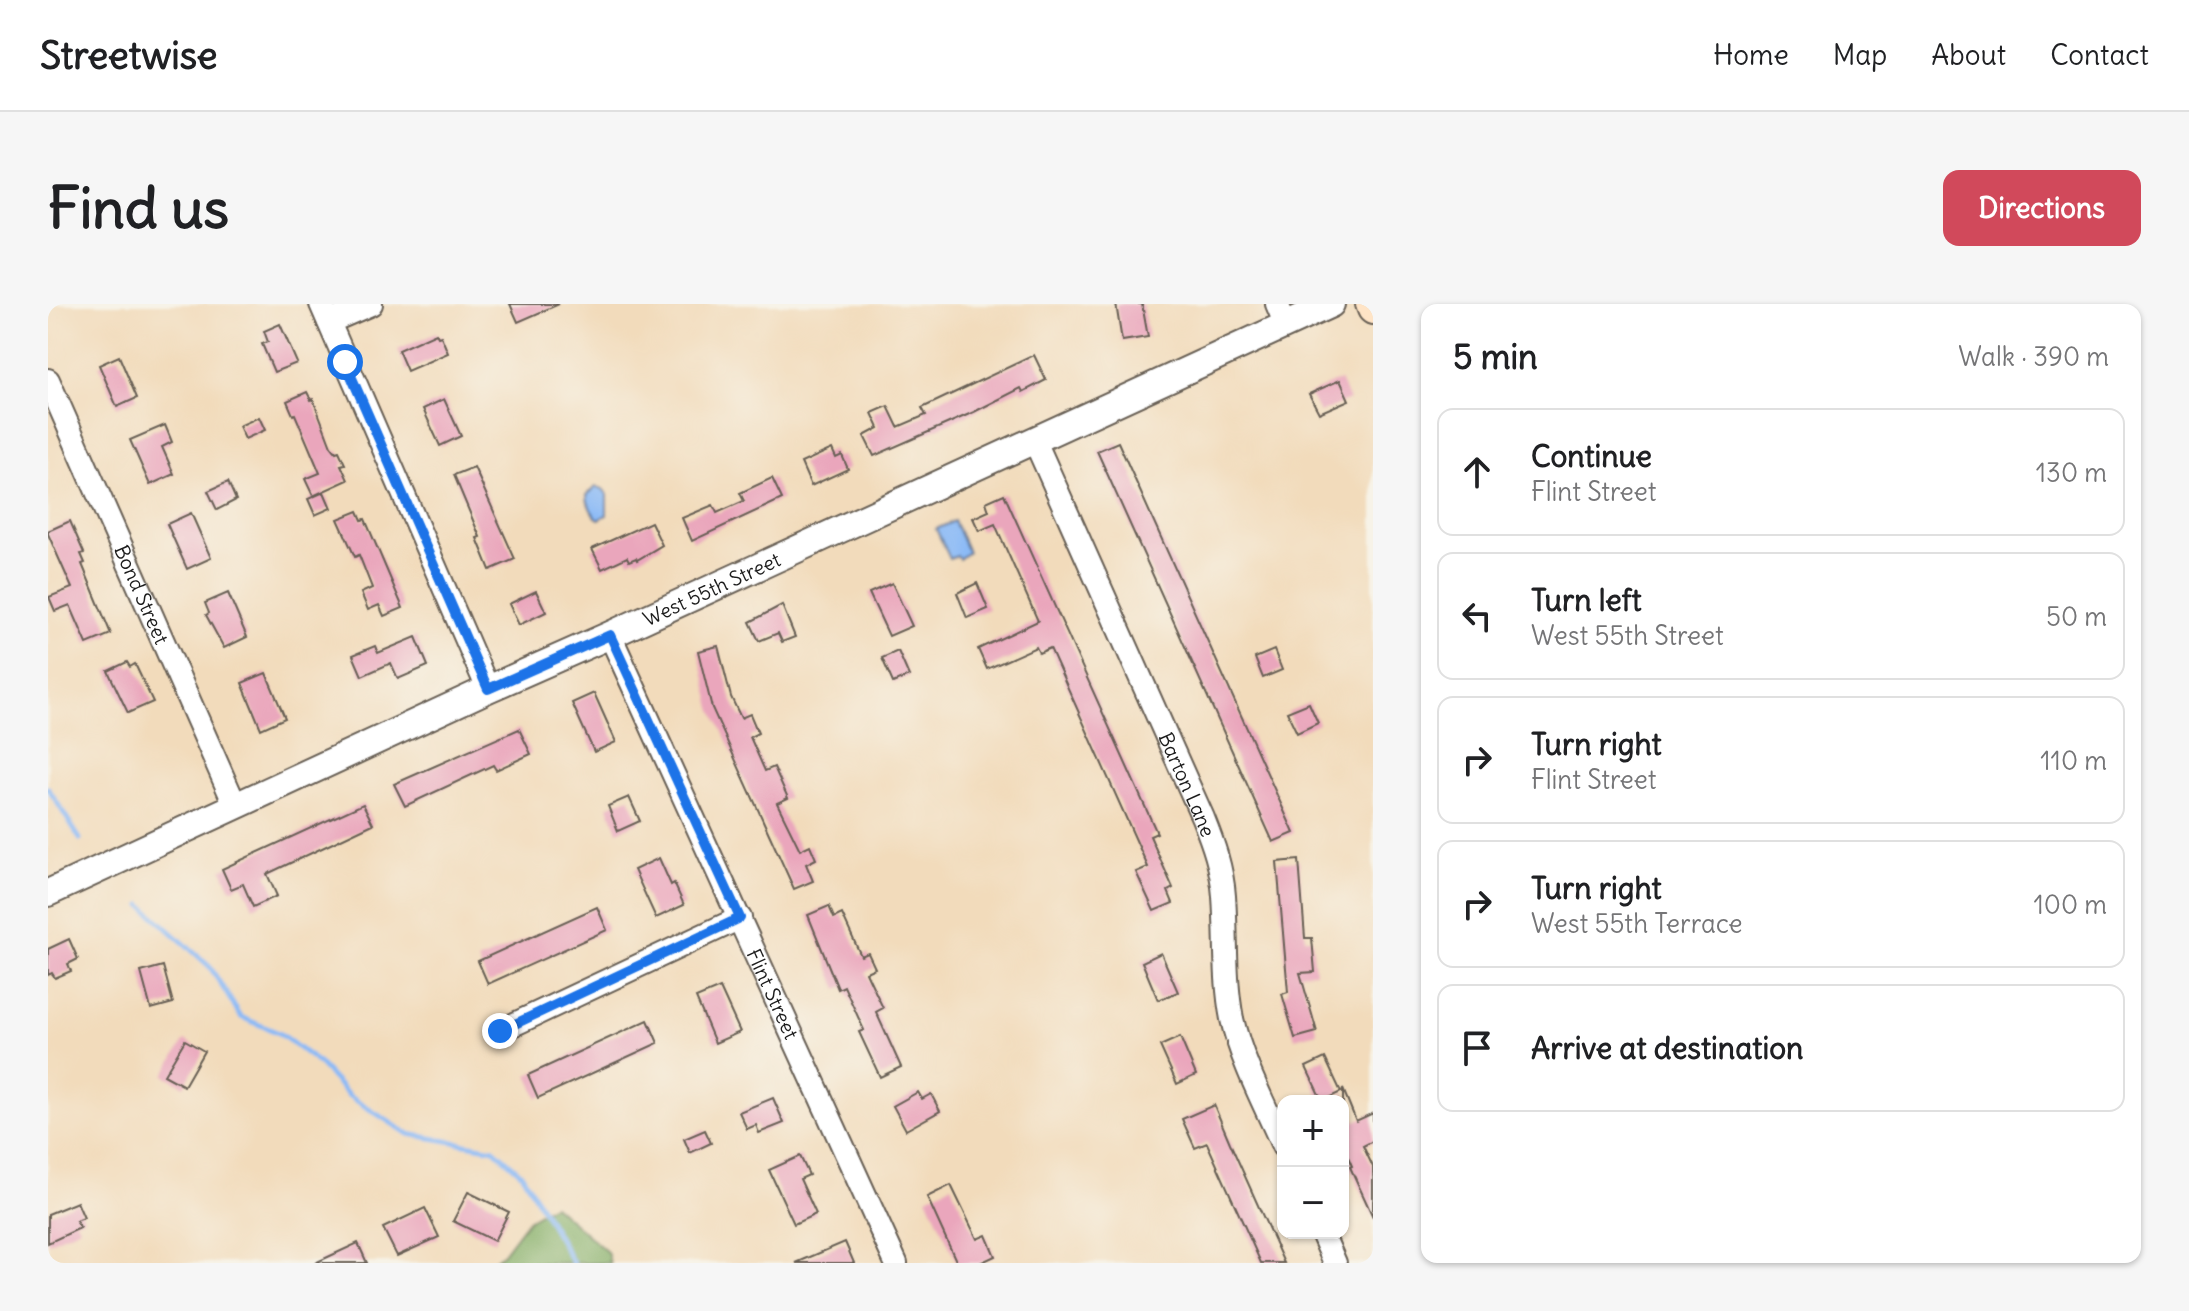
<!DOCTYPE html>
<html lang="en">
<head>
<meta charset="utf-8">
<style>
  body { margin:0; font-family:Delius,sans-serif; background:#f6f6f6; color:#202124 }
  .controls { position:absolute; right:24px; bottom:24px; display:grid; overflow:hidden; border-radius:16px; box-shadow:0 2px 6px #0004 }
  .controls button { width:72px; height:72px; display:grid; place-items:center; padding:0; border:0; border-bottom:2px solid #e0e0e0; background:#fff; color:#202124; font:40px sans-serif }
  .stop { position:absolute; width:24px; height:24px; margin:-18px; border:6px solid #1a73e8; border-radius:50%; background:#fff }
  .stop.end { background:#1a73e8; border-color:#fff; box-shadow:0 2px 8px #0008 }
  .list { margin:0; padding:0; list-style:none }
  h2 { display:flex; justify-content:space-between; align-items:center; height:104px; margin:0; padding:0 32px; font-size:34px }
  h2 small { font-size:26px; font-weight:400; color:#757577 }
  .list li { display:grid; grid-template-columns:52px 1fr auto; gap:24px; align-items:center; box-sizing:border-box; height:128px; margin:0 16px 16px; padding:0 16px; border:2px solid #e0e0e0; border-radius:16px }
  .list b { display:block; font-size:30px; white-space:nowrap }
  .list p { margin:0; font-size:26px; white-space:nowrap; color:#757577 }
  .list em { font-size:26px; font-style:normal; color:#757577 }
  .icon { flex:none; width:44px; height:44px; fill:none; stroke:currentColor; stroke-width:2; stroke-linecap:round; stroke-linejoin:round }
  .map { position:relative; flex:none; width:1325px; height:959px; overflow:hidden; border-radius:16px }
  header { display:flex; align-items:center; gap:48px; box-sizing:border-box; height:112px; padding:0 40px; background:#fff; border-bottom:2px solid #e0e0e0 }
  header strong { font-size:38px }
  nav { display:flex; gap:44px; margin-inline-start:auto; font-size:28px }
  .intro { display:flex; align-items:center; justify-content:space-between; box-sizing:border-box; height:192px; padding:0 48px }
  h1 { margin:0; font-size:56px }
  .button { padding:20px 36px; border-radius:16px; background:#d1495b; color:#fff; font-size:28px; font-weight:700 }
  main { display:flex; gap:48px; padding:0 48px }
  aside { flex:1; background:#fff; border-radius:16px; box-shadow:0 2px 6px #0004 }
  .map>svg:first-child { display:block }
</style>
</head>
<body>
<header>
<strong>Streetwise</strong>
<nav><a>Home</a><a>Map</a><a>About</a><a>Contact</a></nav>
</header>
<div class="intro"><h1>Find us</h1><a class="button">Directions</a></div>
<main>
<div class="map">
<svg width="1325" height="959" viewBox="0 0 1325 959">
  <rect width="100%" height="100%" fill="#f7f3e8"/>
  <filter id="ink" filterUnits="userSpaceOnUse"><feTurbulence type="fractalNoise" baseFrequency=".0125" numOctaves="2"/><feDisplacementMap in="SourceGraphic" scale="16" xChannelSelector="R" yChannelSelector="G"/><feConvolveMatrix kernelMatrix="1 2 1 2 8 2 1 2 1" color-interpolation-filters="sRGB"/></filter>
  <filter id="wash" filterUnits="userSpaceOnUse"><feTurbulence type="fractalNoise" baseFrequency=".006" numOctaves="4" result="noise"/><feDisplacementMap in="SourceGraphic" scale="32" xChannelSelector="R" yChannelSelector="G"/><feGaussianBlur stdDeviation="1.8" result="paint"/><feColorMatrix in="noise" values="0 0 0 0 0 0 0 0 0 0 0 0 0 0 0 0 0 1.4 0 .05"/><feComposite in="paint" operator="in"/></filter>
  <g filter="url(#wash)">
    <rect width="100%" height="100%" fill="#f2dbbb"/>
    <polygon fill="#84ae66" stroke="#506541" stroke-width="2" points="505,901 559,948 562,959 443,959 455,949 480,916"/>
    <g fill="#8bbaf6" stroke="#546b89" stroke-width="2">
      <path d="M548 183 555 185 559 190V211L551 215C544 211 539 199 539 191Z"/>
      <polygon points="906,217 920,248 911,255 909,252 902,255 888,225"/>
    </g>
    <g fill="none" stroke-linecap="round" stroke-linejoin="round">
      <g stroke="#8bbaf6" stroke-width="5">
        <polyline points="0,484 32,535"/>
        <polyline points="94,601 162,663 193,713 231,729 270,759 301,792 360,830 446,845 474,870 525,959"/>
      </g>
    </g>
    <g id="blocks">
      <g fill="#eaa6bc">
        <polygon points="462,0 511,0 470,18"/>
        <polygon points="1068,0 1094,0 1100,33 1074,37"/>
        <polygon points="232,20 249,59 226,68 214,40 220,38 216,27"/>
        <polygon points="388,29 390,33 393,32 400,49 359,67 350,46"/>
        <polygon points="986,51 998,76 975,88 973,84 926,108 826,152 816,132 831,124 824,109 840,102 850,123 878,111 874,104"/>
        <polygon points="71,52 89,94 69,103 51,61"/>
        <polygon points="1292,76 1301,96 1271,109 1261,90"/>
        <polygon points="259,88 263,96 265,95 283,142 288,148 291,147 297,160 293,161 300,176 265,192 257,175 272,169 247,110 245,111 239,97"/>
        <polygon points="396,95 413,132 392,142 375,105"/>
        <polygon points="211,113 217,126 197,135 191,122"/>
        <polygon points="117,121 124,138 114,143 126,170 102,181 82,136"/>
        <polygon points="1070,138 1246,529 1225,538 1049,147"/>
        <polygon points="784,145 788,154 794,151 800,165 763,182 753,159"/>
        <polygon points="426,163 467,255 442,266 429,234 432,233 406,171"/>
        <polygon points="724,174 734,195 644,237 634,214 665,201 669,209 696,197 692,189"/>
        <polygon points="180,178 188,196 169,206 160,187"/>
        <polygon points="276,188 283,204 267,211 260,195"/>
        <polygon points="956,190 1109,529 1102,532 1125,584 1120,587 1125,599 1106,607 1088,568 1100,563 1002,344 991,349 988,343 939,365 930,345 990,317 947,220 931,227 925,214 941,207 938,198"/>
        <polygon points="310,207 314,216 317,215 355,304 336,312 331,301 320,306 313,289 324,284 311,251 307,253 290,215"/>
        <polygon points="143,209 163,254 139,265 119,220"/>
        <polygon points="22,217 36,249 33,250 37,259 34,260 63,330 39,340 22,301 7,307 1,293 24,284 0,230 0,227"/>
        <polygon points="603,218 614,241 589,256 588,254 581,257 579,253 554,265 544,245"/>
        <polygon points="844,279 864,322 841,332 821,289"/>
        <polygon points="929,279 940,305 919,314 909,289"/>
        <polygon points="488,287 498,308 471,321 461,300"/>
        <polygon points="180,289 199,333 176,344 158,311 161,309 157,299"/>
        <polygon points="734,301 747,333 734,338 730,329 711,337 702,318"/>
        <polygon points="368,333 380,362 350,375 343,359 314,372 305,351 327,342 330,349"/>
        <polygon points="670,342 683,393 693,414 702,410 710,429 702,433 717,467 726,463 740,494 729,499 752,546 762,541 768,555 758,560 765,577 746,585 664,404 650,347"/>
        <polygon points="1226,346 1234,366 1215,374 1207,354"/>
        <polygon points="850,347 861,372 845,379 834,354"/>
        <polygon points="79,358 82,363 87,360 105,398 80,409 60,367"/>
        <polygon points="218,369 237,414 213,425 194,379"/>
        <polygon points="546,389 568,438 546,448 524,399"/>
        <polygon points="1261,399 1270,419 1249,429 1239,408"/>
        <polygon points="471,425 483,450 448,466 445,461 357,502 346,480"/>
        <polygon points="581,493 592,517 570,527 560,502"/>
        <polygon points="315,500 325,520 219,570 229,592 205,603 195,580 183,585 174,565"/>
        <polygon points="611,554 623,581 626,579 636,601 608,614 586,566"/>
        <polygon points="1251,556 1257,634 1264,634 1267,668 1252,669 1269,728 1247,734 1234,690 1240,688 1229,558"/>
        <polygon points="781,602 786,614 794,610 813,652 820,649 827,664 818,668 835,704 828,708 853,763 832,773 811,728 816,726 796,682 790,685 760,611"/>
        <polygon points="549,603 559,626 440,680 430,657"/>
        <polygon points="21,635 30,655 20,660 23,667 7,674 4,669 0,671 0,645"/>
        <polygon points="1113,649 1130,688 1110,696 1094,658"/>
        <polygon points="115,662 125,699 103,705 93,668"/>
        <polygon points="672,684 692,728 667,739 648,694"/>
        <polygon points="600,716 610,739 490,794 480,771"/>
        <polygon points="1132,733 1148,771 1129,780 1112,742"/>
        <polygon points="137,736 156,747 136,782 116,771"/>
        <polygon points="1277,754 1293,788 1274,797 1258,763"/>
        <polygon points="1295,785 1308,817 1325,809 1325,837 1315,842 1325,863 1325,913 1302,863 1304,862 1295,841"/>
        <polygon points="870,788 874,795 883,790 892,807 858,826 845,802"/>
        <polygon points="725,794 736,819 711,829 708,821 699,825 691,808"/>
        <polygon points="1166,801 1182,839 1236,959 1213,959 1159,839 1147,844 1134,815"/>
        <polygon points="657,826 663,839 642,849 636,835"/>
        <polygon points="752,852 761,871 752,875 768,910 746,920 721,866"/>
        <polygon points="903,881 929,935 938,931 947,952 932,959 909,959 879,893"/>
        <polygon points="420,888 461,908 446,937 405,917"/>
        <polygon points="29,898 36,914 28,917 32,924 0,939 0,910"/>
        <polygon points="377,904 391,933 349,952 335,924"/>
        <polygon points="797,938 806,959 748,959"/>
        <polygon points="310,939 319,959 267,959"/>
      </g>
    </g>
  </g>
  <g filter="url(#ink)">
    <use href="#blocks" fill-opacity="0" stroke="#675f54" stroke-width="2"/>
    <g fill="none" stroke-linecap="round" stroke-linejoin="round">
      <defs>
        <g id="minor">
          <polyline points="273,0 440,385"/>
          <polyline points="1229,0 1237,19"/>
          <polyline points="281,18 323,0"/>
          <path id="s1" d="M0 76 188 503"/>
          <path id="s2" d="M986 135 1155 514C1165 539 1174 564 1176 592 1179 633 1176 674 1184 715 1194 759 1217 801 1235 842"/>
          <path id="s3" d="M562 331 848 959"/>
          <polyline points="452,727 692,614"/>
          <polyline points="1274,929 1287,959"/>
        </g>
        <g id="tertiary">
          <path id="s4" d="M0 589 440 385 562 331 1283 0"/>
        </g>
        <polyline id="secondary" points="1323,0 1325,5"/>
      </defs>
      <use href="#minor" stroke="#675f54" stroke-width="26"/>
      <use href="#tertiary" stroke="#675f54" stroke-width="30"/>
      <use href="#secondary" stroke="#675f54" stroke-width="34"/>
      <use href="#minor" stroke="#fff" stroke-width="22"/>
      <use href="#tertiary" stroke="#fff" stroke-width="26"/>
      <use href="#secondary" stroke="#ffe4c6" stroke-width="30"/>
    </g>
  </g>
  <g fill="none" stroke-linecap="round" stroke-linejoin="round" filter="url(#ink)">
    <polyline stroke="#1a73e8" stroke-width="10" points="297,58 440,385 562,331 692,614 452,727"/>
  </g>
  <g text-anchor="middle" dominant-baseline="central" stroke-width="6" stroke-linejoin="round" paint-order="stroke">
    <g font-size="20" fill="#1c1c1c" stroke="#f7f3e8">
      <text stroke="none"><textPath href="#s4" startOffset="730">West 55th Street</textPath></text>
      <text stroke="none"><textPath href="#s1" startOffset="234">Bond Street</textPath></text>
      <text stroke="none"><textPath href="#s2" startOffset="378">Barton Lane</textPath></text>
      <text stroke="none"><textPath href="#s3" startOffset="394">Flint Street</textPath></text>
    </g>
  </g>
</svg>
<div class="controls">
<button>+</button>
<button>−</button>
</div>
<div class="stop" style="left:297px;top:58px"></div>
<div class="stop end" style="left:452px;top:727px"></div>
</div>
<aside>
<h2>5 min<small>Walk · 390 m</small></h2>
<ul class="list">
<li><svg class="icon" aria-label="ahead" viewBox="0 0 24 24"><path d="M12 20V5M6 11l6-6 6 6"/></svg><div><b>Continue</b><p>Flint Street</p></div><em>130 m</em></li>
<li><svg class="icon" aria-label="left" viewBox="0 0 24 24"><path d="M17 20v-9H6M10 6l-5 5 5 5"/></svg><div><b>Turn left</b><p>West 55th Street</p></div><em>50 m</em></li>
<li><svg class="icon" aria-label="right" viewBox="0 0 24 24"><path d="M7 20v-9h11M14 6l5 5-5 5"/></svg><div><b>Turn right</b><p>Flint Street</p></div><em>110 m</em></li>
<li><svg class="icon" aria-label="right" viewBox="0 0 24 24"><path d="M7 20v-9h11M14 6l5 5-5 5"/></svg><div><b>Turn right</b><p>West 55th Terrace</p></div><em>100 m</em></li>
<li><svg class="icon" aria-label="arrive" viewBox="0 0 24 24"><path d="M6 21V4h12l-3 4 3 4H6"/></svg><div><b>Arrive at destination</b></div></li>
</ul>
</aside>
</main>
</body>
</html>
